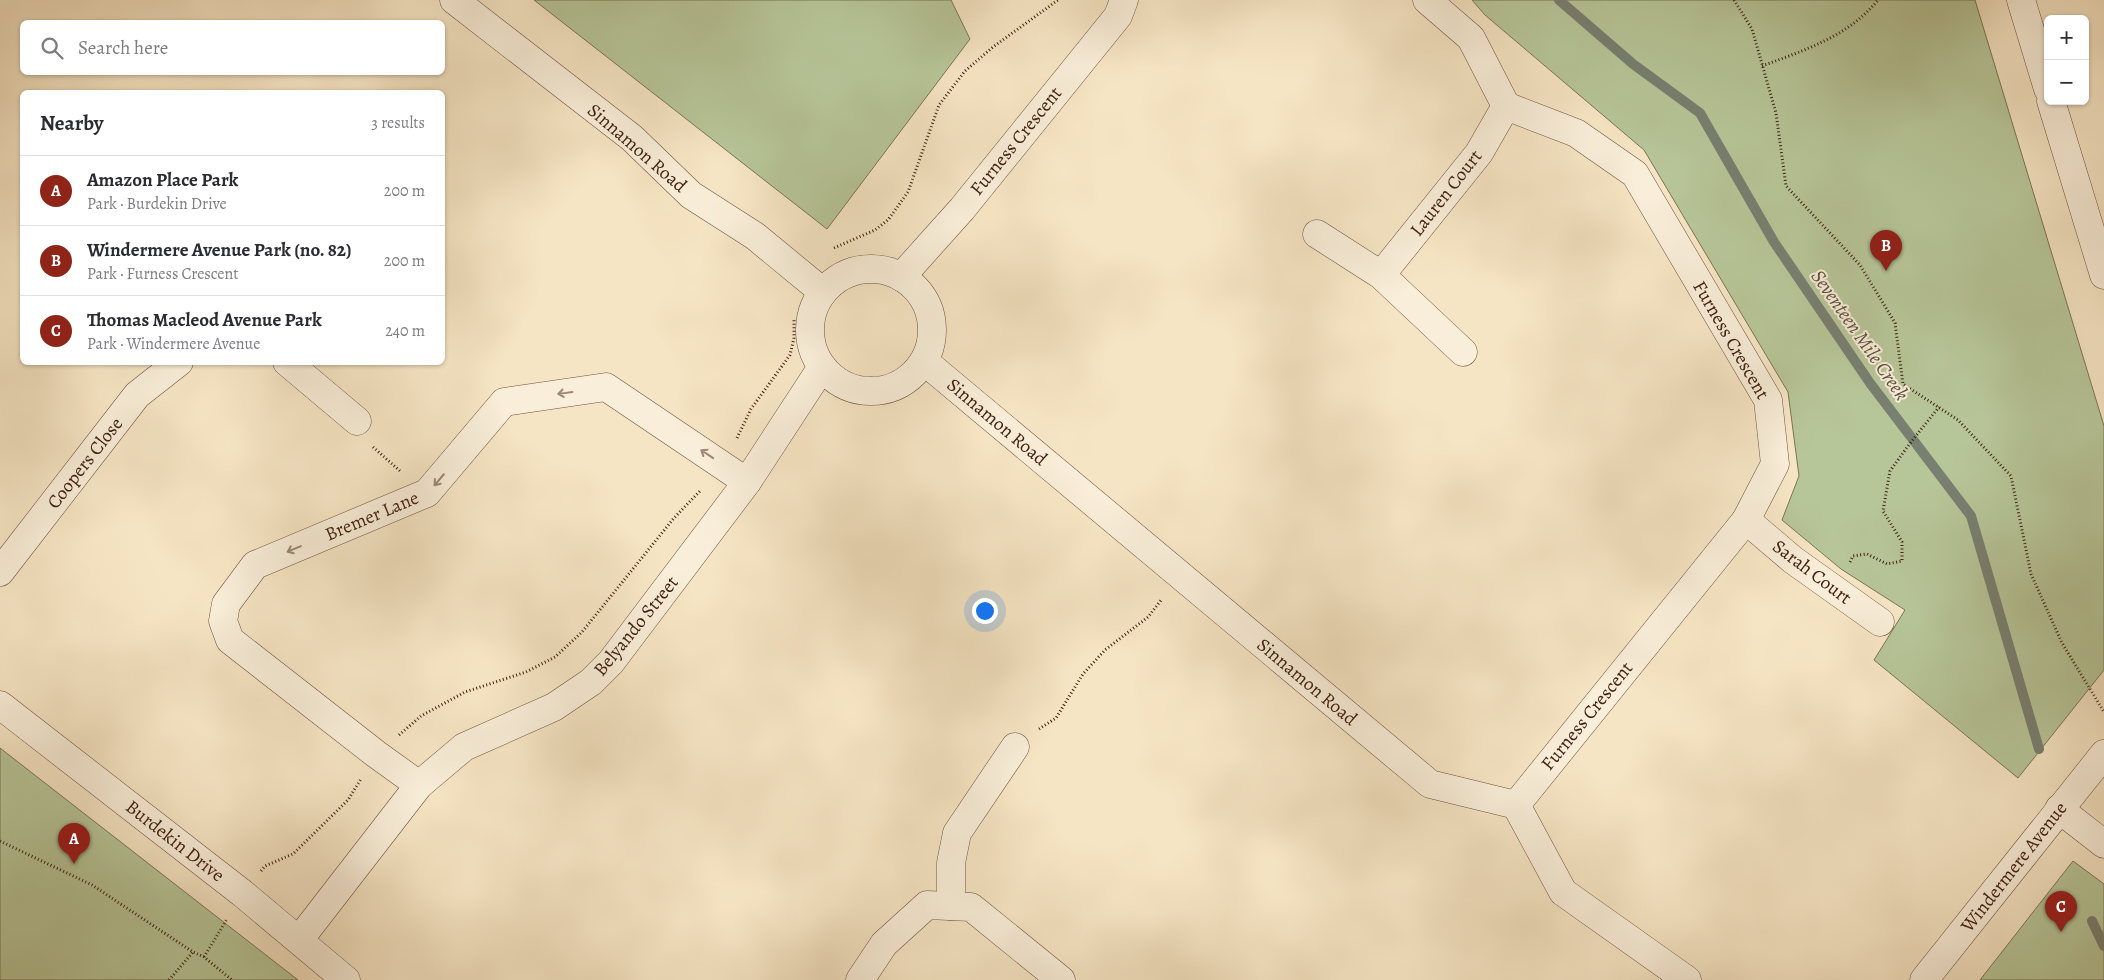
<!DOCTYPE html>
<html lang="en">
<head>
<meta charset="utf-8">
<style>
  body { margin:0; font-family:Alegreya,serif; background:#f2f2f3; color:#2b2b33 }
  .controls { position:absolute; right:15px; top:15px; display:grid; overflow:hidden; border-radius:8px; box-shadow:0 1px 4px #0004 }
  .controls button { width:45px; height:45px; display:grid; place-items:center; padding:0; border:0; border-bottom:1px solid #e1e1e2; background:#fff; color:#2b2b33; font:25px sans-serif }
  .you { position:absolute; left:984px; top:610px; width:18px; height:18px; margin:-12px; border:4px solid #fff; border-radius:50%; background:#1a73e8; box-shadow:0 0 0 8px #1a73e833 }
  .badge { display:grid; place-items:center; width:32px; height:32px; border-radius:50%; background:#8f2418; color:#fff; font-size:16px; font-weight:700 }
  .pin { position:absolute; translate:-50% -41px; filter:drop-shadow(0 1px 2px #0008) }
  .pin::after { content:''; position:absolute; top:26px; width:18px; height:15px; background:inherit; clip-path:polygon(0 0,100% 0,50% 100%) }
  .list { margin:0; padding:0; list-style:none }
  h2 { display:flex; justify-content:space-between; align-items:center; height:65px; margin:0; padding:0 20px; font-size:21px }
  h2 small { font-size:16px; font-weight:400; color:#7c7c81 }
  .list li { display:grid; grid-template-columns:32px 1fr auto; gap:15px; align-items:center; box-sizing:border-box; height:70px; padding:0 20px; border-top:1px solid #e1e1e2 }
  .list b { display:block; font-size:19px; white-space:nowrap }
  .list p { margin:0; font-size:16px; white-space:nowrap; color:#7c7c81 }
  .list em { font-size:16px; font-style:normal; color:#7c7c81 }
  .icon { flex:none; width:28px; height:28px; fill:none; stroke:currentColor; stroke-width:2; stroke-linecap:round; stroke-linejoin:round }
  .map { position:relative; flex:none; width:2104px; height:980px; overflow:hidden }
  .search { position:absolute; background:#fff; box-shadow:0 1px 4px #0004; left:20px; top:20px; width:425px; height:55px; display:flex; align-items:center; gap:12px; box-sizing:border-box; padding:0 18px; border-radius:8px; color:#7c7c81; font-size:19px }
  .panel { position:absolute; background:#fff; box-shadow:0 1px 4px #0004; left:20px; top:90px; width:425px; height:275px; border-radius:8px }
  .map>svg:first-child { display:block }
</style>
</head>
<body>
<div class="map">
<svg width="2104" height="980" viewBox="0 0 2104 980">
  <rect width="100%" height="100%" fill="#f6e5c4"/>
  <filter id="stains"><feTurbulence type="fractalNoise" baseFrequency=".004" numOctaves="4"/><feColorMatrix values="0 0 0 0 .2 0 0 0 0 .09 0 0 0 0 .02 0 0 0 .5 -.17"/></filter>
  <radialGradient id="worn" r=".72"><stop offset=".6" stop-color="#630" stop-opacity="0"/><stop offset="1" stop-color="#630" stop-opacity=".3"/></radialGradient>
  <g fill="#b7c699" stroke="#7c7456">
    <polygon points="534,0 951,0 970,39 827,229"/>
    <polygon points="1472,0 1975,0 2104,426 2104,670 2018,778 1874,660 1905,610 1841,569 1782,520 1799,476 1788,392 1644,150 1485,15"/>
    <polygon points="0,748 298,980 0,980"/>
    <polygon points="2073,861 2104,884 2104,980 1980,980"/>
  </g>
  <g fill="none" stroke-linecap="round" stroke-linejoin="round">
    <g stroke="#788071" stroke-width="10">
      <polyline points="1559,0 1633,64 1700,113 1774,242 1870,383 1971,516 2039,749"/>
      <polyline points="2092,921 2104,946"/>
    </g>
    <defs>
      <g id="minor">
        <polyline points="454,0 632,138 691,195 755,236 823,292"/>
        <polyline points="1427,0 1471,38 1506,106 1576,133 1635,174 1768,400 1775,464 1746,520 1516,805"/>
        <polyline points="2021,0 2048,89"/>
        <polyline points="2051,101 2104,275"/>
        <polyline points="1317,234 1381,275 1463,352"/>
        <circle cx="871" cy="330" r="61"/>
        <polyline points="1381,275 1479,153 1506,106"/>
        <polyline points="901,277 962,209 1118,16 1124,0"/>
        <polyline points="924,361 1430,784 1516,805 1563,892 1687,980"/>
        <polyline points="287,362 357,421"/>
        <polyline points="1746,520 1793,560 1880,622"/>
        <polyline points="0,572 137,395 179,362"/>
        <polyline points="0,705 242,893 346,980"/>
        <polyline points="419,785 376,754 230,640 223,621 226,604 255,565 427,493 504,402 606,387 747,482"/>
        <polyline points="2059,809 2104,844"/>
        <polyline points="951,906 951,863 957,833 1015,747"/>
        <polyline points="299,940 419,785 464,747 554,707 591,682 611,662 747,482 822,367"/>
        <polyline points="860,980 884,944 927,905 971,907 1061,980"/>
        <polyline points="1924,980 2104,754"/>
      </g>
    </defs>
    <use href="#minor" stroke="#6e523f" stroke-width="29"/>
    <g stroke="#402113" stroke-width="3" stroke-dasharray="1 2.5" stroke-linecap="butt">
      <polyline points="1734,0 1752,29 1776,113 1786,186 1860,265 1895,323 1903,384 1958,420 2011,476 2031,574 2062,643 2104,712"/>
      <path d="M1762 66C1805 50 1849 36 1878 0"/>
      <polyline points="834,248 875,230 888,220 908,192 939,105 965,71 993,47 1058,0"/>
      <polyline points="737,438 751,409 790,355 794,338 794,318"/>
      <polyline points="373,447 400,471"/>
      <polyline points="1850,562 1853,556 1867,554 1887,564 1902,561 1902,542 1883,511 1890,471 1911,442 1939,407"/>
      <polyline points="1039,729 1056,718 1083,674 1105,650 1148,617 1162,599"/>
      <polyline points="399,735 421,716 465,692 526,672 555,657 582,632 674,518 700,491"/>
      <polyline points="0,841 92,885 193,952 204,957 232,980"/>
      <polyline points="261,871 265,866 293,854 348,800 361,779"/>
      <polyline points="204,957 227,919"/>
      <polyline points="169,980 193,952"/>
    </g>
    <use href="#minor" stroke="#f9eed9" stroke-width="28"/>
  </g>
  <defs><path id="oneway-shaft" d="M-6 0H5M1.5-3L5.5 0L1.5 3" fill="none" stroke-width="1.6" stroke-linecap="round" stroke-linejoin="round" transform="scale(1.25)"/></defs>
  <g stroke="#9c8876">
    <use href="#oneway-shaft" transform="translate(565 393) rotate(172)"/>
    <use href="#oneway-shaft" transform="translate(707 454) rotate(-146)"/>
    <use href="#oneway-shaft" transform="translate(439 480) rotate(130)"/>
    <use href="#oneway-shaft" transform="translate(294 549) rotate(157)"/>
  </g>
  <g text-anchor="middle" dominant-baseline="central" stroke-width="4" stroke-linejoin="round" paint-order="stroke">
    <g font-size="19" fill="#402113" stroke="#f9eed9">
      <text transform="translate(1016 141) rotate(-51)">Furness Crescent</text>
      <text transform="translate(637 148) rotate(41)">Sinnamon Road</text>
      <text transform="translate(1446 193) rotate(-52)">Lauren Court</text>
      <text transform="translate(1731 340) rotate(60)">Furness Crescent</text>
      <text transform="translate(997 422) rotate(40)">Sinnamon Road</text>
      <text transform="translate(85 463) rotate(-52)">Coopers Close</text>
      <text transform="translate(372 516) rotate(-23)">Bremer Lane</text>
      <text transform="translate(1812 572) rotate(37)">Sarah Court</text>
      <text transform="translate(636 626) rotate(-51)">Belyando Street</text>
      <text transform="translate(1307 682) rotate(40)">Sinnamon Road</text>
      <text transform="translate(1587 716) rotate(-51)">Furness Crescent</text>
      <text transform="translate(175 841) rotate(38)">Burdekin Drive</text>
      <text transform="translate(2014 867) rotate(-52)">Windermere Avenue</text>
    </g>
    <g font-size="20" font-style="italic" fill="#5c5142" stroke="#f9eed9">
      <text transform="translate(1860 335) rotate(55)">Seventeen Mile Creek</text>
    </g>
  </g>
  <rect width="100%" height="100%" filter="url(#stains)"/>
  <rect width="100%" height="100%" fill="url(#worn)"/>
</svg>
<div class="controls">
<button>+</button>
<button>−</button>
</div>
<div class="you"></div>
<div class="pin badge" style="left:74px;top:864px">A</div>
<div class="pin badge" style="left:1886px;top:271px">B</div>
<div class="pin badge" style="left:2061px;top:932px">C</div>
<div class="search"><svg class="icon" aria-label="search" viewBox="0 0 24 24"><circle cx="10" cy="10" r="6"/><path d="M15 15l6 6"/></svg>Search here</div>
<section class="panel">
<h2>Nearby<small>3 results</small></h2>
<ul class="list">
<li><span class="badge">A</span><div><b>Amazon Place Park</b><p>Park · Burdekin Drive</p></div><em>200 m</em></li>
<li><span class="badge">B</span><div><b>Windermere Avenue Park (no. 82)</b><p>Park · Furness Crescent</p></div><em>200 m</em></li>
<li><span class="badge">C</span><div><b>Thomas Macleod Avenue Park</b><p>Park · Windermere Avenue</p></div><em>240 m</em></li>
</ul>
</section>
</div>
</body>
</html>
